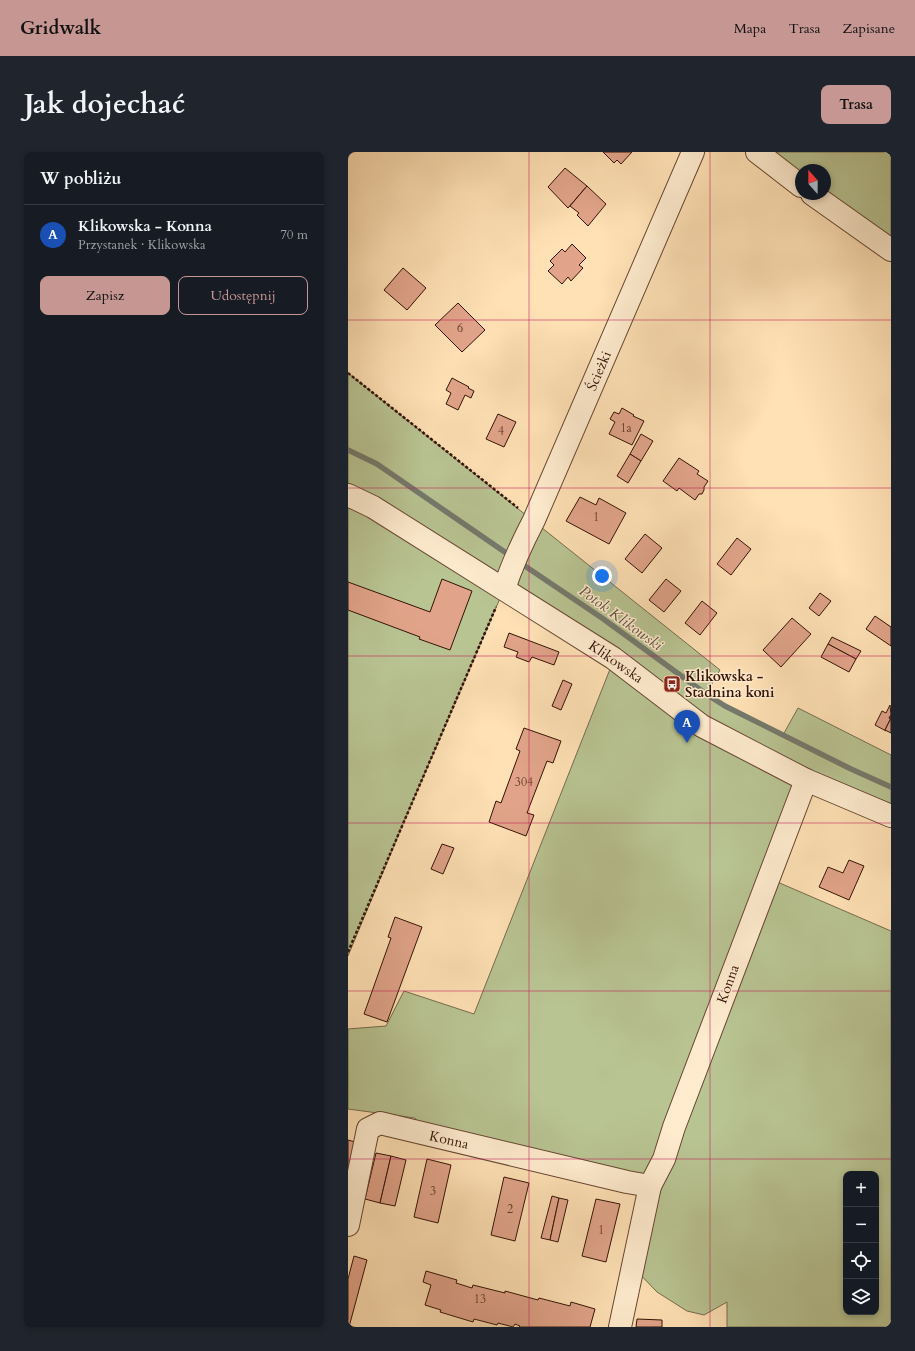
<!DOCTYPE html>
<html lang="pl">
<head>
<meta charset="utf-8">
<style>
  body { margin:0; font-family:Cardo,serif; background:#20242c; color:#f1f3f6 }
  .controls { position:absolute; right:12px; bottom:12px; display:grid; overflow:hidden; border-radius:8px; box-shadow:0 2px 6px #0003 }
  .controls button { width:36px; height:36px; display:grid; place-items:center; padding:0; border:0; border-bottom:1px solid #363941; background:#171b24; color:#f1f3f6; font:20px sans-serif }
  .compass { position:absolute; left:447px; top:12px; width:36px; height:36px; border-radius:50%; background:#171b24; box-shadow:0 2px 6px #0003; rotate:339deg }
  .you { position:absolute; left:254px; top:424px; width:14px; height:14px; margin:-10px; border:3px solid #fff; border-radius:50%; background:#1a73e8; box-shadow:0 0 0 6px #1a73e833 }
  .badge { display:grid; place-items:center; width:26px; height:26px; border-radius:50%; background:#c59692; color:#fff; font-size:13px; font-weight:700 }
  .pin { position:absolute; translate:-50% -33px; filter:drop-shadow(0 1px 2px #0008) }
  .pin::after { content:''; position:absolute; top:21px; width:14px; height:12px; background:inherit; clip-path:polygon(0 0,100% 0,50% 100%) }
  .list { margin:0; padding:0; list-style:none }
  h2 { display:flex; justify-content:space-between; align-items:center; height:52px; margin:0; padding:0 16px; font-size:17px }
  h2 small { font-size:13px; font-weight:400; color:#9ea1a6 }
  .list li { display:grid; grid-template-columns:26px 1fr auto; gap:12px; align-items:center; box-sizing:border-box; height:60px; padding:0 16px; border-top:1px solid #363941 }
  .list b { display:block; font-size:15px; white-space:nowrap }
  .list p { margin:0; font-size:13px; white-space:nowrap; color:#9ea1a6 }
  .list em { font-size:13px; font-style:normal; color:#9ea1a6 }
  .actions { display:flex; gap:8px; padding:12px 16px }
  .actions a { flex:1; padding:9px 0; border:1px solid #c59692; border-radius:8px; text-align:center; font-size:14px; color:#c59692 }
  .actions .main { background:#c59692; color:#111 }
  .icon { flex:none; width:22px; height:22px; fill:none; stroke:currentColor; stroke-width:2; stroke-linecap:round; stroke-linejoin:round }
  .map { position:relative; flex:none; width:543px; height:1175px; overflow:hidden; border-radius:8px }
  header { display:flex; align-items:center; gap:24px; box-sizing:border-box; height:56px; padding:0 20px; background:#c59692; color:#111 }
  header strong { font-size:19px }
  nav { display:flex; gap:22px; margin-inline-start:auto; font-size:14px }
  .intro { display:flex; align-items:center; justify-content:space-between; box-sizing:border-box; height:96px; padding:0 24px }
  h1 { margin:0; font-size:28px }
  .button { padding:10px 18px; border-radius:8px; background:#c59692; color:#111; font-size:14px; font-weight:700 }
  main { display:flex; gap:24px; padding:0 24px }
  aside { flex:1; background:#171b24; border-radius:8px; box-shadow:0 2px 6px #0003 }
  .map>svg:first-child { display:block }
</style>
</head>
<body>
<header>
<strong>Gridwalk</strong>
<nav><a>Mapa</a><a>Trasa</a><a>Zapisane</a></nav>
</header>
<div class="intro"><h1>Jak dojechać</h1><a class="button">Trasa</a></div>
<main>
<aside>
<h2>W pobliżu<small></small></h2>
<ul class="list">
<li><span class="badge" style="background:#1a4fb4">A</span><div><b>Klikowska - Konna</b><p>Przystanek · Klikowska</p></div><em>70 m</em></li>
</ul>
<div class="actions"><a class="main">Zapisz</a><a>Udostępnij</a></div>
</aside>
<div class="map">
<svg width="543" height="1175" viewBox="0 0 543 1175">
  <rect width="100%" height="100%" fill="#ffe1b5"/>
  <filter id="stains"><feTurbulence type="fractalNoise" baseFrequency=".005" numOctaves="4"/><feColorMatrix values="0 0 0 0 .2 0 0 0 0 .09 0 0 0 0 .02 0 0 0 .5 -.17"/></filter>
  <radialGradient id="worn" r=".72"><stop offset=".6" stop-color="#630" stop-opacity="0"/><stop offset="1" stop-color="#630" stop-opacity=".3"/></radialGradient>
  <g fill="#b9c493" stroke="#766b4c" fill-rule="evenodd">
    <polygon points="409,0 543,0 543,98 477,42 477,18 453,18 453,34"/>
    <path d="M0 221 372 518 358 542 377 554 435 583 450 556 543 603V664L458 628 420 726 543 779V1175H379V1150L356 1163 339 1159 309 1140 285 1115 302 1034 77 982 67 966 0 957V877L38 874 56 839 126 862 264 512 156 437 55 672 0 804ZM498 1022H528V1160H498Z"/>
  </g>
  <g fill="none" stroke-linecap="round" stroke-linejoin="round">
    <g stroke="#75796c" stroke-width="5.5">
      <polyline points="0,298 29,312 164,405"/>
      <polyline points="171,410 254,466 358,542 377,554 503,617 543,635"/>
    </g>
  </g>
  <g fill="#e1a48a" stroke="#341205">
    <polygon points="255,0 284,0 273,12 269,8 266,11"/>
    <polygon points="217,16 239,34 220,56 200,35"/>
    <polygon points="239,34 258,52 240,74 229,63 231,61 222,54"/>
    <polygon points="224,92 238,106 231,113 235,116 223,129 220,125 214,132 200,119 206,113 202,109 214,97 217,100"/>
    <polygon points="55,116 78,136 59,158 36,138"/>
    <polygon points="110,151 137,178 114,200 87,173"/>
    <polygon points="104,226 121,235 120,236 126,239 123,246 117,243 110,258 98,252 103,241 98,238"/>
    <polygon points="274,256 286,263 285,264 296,269 284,293 261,282 267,270 262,267 266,260 271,262"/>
    <polygon points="150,262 168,270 156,295 138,287"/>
    <polygon points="293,282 305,289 293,309 282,302"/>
    <polygon points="282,302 293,309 280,331 269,324"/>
    <polygon points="331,306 351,319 349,322 360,329 356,335 356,338 354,342 351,342 347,348 331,336 329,339 315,329"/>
    <polygon points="232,345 248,353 251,346 278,361 261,392 218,369"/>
    <polygon points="297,382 314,396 294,421 277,407"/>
    <polygon points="389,386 403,397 383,423 369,412"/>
    <polygon points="94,427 124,439 102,498 71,487 72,485 0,458 0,430 82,460"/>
    <polygon points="318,427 333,439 316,460 301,448"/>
    <polygon points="472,441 483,449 471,464 461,456"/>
    <polygon points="354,449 369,461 352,483 337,471"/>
    <polygon points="527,464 543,475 543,494 518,477"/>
    <polygon points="444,466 463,482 433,515 415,498"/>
    <polygon points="161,481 211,500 206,513 184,505 181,510 168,505 170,500 156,495"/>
    <polygon points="484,485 513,499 508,507 480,492"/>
    <polygon points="480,492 508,507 501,520 473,505"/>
    <polygon points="215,528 224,532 213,558 204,554"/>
    <polygon points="542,553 543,563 541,566 543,566 537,578 538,579 527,573 534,559 538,561"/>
    <polygon points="543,563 543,581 537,578 543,566 541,566"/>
    <polygon points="176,576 213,589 205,611 199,609 179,661 186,663 178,684 141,670 148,649 153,651 172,599 168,597"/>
    <polygon points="94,692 106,696 95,722 83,717"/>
    <polygon points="501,708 516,714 501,748 471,735 480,715 495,721"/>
    <polygon points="47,765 74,775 39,870 16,862 43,786 40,785"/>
    <polygon points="0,988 7,990 0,1020"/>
    <polygon points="28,1001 43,1004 32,1051 17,1047"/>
    <polygon points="43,1004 58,1008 47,1054 32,1051"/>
    <polygon points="79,1007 103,1013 90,1071 66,1065"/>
    <polygon points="156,1025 181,1031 167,1089 143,1083"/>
    <polygon points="204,1044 211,1046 202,1088 193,1086"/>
    <polygon points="211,1046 220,1048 210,1090 202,1088"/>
    <polygon points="248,1047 272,1052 258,1110 234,1104"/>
    <polygon points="6,1104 19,1108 1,1175 0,1175 0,1127"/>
    <polygon points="78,1119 109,1128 108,1131 124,1136 125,1133 157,1141 157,1139 190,1148 191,1146 222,1154 223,1150 247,1157 242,1175 171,1175 172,1174 167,1172 165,1175 150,1171 149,1173 126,1167 125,1170 92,1160 93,1158 77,1153 83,1133 75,1130"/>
    <polygon points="289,1167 314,1168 314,1175 288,1175"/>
  </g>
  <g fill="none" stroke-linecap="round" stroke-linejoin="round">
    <defs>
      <g id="minor">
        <polyline points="409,0 453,34"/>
        <polyline points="464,42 543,98"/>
        <path d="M156 437C164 413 174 391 186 368L345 0"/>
        <polyline points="0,1073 20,977 32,971 279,1030 302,1034"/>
        <polyline points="272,1175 302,1034 316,1007 326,975 458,628"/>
      </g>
      <polyline id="tertiary" points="0,343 25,355 265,506 354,574 458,628 543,664"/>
    </defs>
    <use href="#minor" stroke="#674631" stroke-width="24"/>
    <use href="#tertiary" stroke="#674631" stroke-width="24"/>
    <g stroke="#341205" stroke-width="2.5" stroke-dasharray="3 2" stroke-linecap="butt">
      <polyline points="0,221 170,356"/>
      <polyline points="0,800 148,455"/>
    </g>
    <use href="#minor" stroke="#ffeccf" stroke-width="22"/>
    <use href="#tertiary" stroke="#ffeccf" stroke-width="22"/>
  </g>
  <path fill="none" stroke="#c2185b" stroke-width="1" stroke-opacity="0.55" d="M181 0V1175M362 0V1175M0 168H543M0 336H543M0 504H543M0 671H543M0 839H543M0 1007H543"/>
  <defs>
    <symbol id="bus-square" viewBox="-11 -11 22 22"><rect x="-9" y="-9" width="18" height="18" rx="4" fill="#8f2418" stroke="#ffeccf"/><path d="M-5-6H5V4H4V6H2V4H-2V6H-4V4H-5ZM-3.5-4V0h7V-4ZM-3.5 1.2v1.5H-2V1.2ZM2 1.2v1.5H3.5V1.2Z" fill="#fff"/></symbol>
  </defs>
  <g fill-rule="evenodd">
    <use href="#bus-square" x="314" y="522" width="20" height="20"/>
  </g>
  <g text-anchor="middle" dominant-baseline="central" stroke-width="3" stroke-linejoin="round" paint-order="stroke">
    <g font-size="12" fill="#5f3626">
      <text x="112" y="176">6</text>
      <text x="278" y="276">1a</text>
      <text x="153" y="279">4</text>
      <text x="248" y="365">1</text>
      <text x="176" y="630">304</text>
      <text x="85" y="1039">3</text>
      <text x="162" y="1057">2</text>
      <text x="253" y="1078">1</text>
      <text x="132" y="1147">13</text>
    </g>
    <g font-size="14" fill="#341205" stroke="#ffeccf">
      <text transform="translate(251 219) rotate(-67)">Ścieżki</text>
      <text transform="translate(268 510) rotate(35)">Klikowska</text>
      <text transform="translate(380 832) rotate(-70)">Konna</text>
      <text transform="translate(101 988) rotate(13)">Konna</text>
    </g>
    <g font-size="14" font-weight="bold" fill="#341205" stroke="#ffeccf" text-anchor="start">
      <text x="337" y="524">Klikowska -<tspan x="337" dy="16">Stadnina koni</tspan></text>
    </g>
    <g font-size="15" font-style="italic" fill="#5a4e41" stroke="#ffeccf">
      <text transform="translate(273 466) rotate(36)">Potok Klikowski</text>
    </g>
  </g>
  <rect width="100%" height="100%" filter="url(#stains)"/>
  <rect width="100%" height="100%" fill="url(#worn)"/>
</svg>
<div class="controls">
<button>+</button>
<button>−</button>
<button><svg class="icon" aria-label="locate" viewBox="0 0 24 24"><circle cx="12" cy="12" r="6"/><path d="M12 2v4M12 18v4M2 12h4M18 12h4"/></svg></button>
<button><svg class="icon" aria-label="layers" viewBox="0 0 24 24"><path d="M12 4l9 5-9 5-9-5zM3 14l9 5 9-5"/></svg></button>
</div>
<svg class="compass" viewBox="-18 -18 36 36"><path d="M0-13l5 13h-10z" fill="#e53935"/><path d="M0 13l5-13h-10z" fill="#9ea1a6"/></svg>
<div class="you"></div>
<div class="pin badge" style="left:339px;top:591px;background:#1a4fb4">A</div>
</div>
</main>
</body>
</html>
